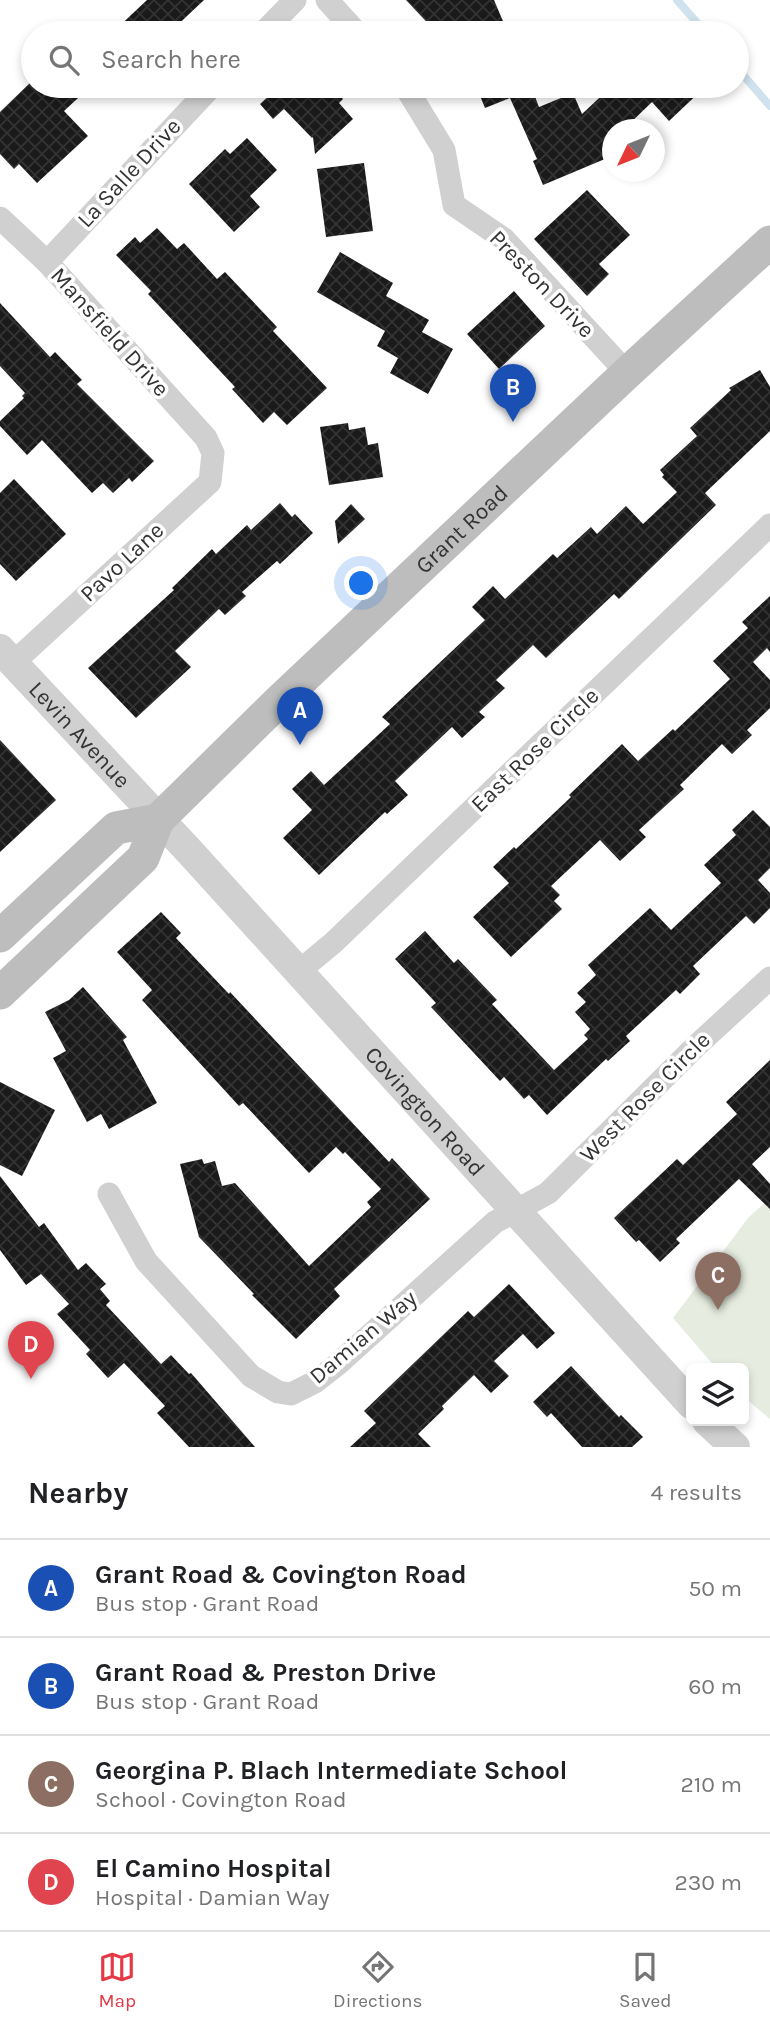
<!DOCTYPE html>
<html lang="en">
<head>
<meta charset="utf-8">
<style>
  body { margin:0; font-family:Karla,sans-serif; background:#f2f2f2; color:#202124 }
  .controls { position:absolute; right:21px; bottom:21px; display:grid; overflow:hidden; border-radius:10px; box-shadow:0 4px 10px #0003 }
  .controls button { width:63px; height:63px; display:grid; place-items:center; padding:0; border:0; border-bottom:2px solid #e0e0e0; background:#fff; color:#202124; font:35px sans-serif }
  .compass { position:absolute; left:602px; top:119px; width:63px; height:63px; border-radius:50%; background:#fff; box-shadow:0 4px 10px #0003; rotate:227deg }
  .you { position:absolute; left:362px; top:584px; width:24px; height:24px; margin:-18px; border:5px solid #fff; border-radius:50%; background:#1a73e8; box-shadow:0 0 0 10px #1a73e833 }
  .badge { display:grid; place-items:center; width:46px; height:46px; border-radius:50%; background:#e63946; color:#fff; font-size:23px; font-weight:700 }
  .pin { position:absolute; translate:-50% -58px; filter:drop-shadow(0 2px 4px #0008) }
  .pin::after { content:''; position:absolute; top:37px; width:24px; height:21px; background:inherit; clip-path:polygon(0 0,100% 0,50% 100%) }
  .list { margin:0; padding:0; list-style:none }
  h2 { display:flex; justify-content:space-between; align-items:center; height:91px; margin:0; padding:0 28px; font-size:30px }
  h2 small { font-size:23px; font-weight:400; color:#757577 }
  .list li { display:grid; grid-template-columns:46px 1fr auto; gap:21px; align-items:center; box-sizing:border-box; height:98px; padding:0 28px; border-top:2px solid #e0e0e0 }
  .list b { display:block; font-size:26px; white-space:nowrap }
  .list p { margin:0; font-size:23px; white-space:nowrap; color:#757577 }
  .list em { font-size:23px; font-style:normal; color:#757577 }
  .icon { flex:none; width:38px; height:38px; fill:none; stroke:currentColor; stroke-width:2; stroke-linecap:round; stroke-linejoin:round }
  .map { position:relative; flex:none; width:770px; height:1447px; overflow:hidden }
  .search { position:absolute; background:#fff; box-shadow:0 4px 10px #0003; left:21px; right:21px; top:21px; height:77px; display:flex; align-items:center; gap:18px; box-sizing:border-box; padding:0 24px; border-radius:38px; color:#757577; font-size:26px }
  .sheet { height:483px; background:#fff }
  nav { display:flex; justify-content:space-around; align-items:center; box-sizing:border-box; height:98px; border-top:2px solid #e0e0e0; background:#fff; font-size:19px; color:#757577 }
  nav a { display:grid; justify-items:center; gap:4px }
  nav .on { color:#e63946 }
  .map>svg:first-child { display:block }
</style>
</head>
<body>
<div class="map">
<svg width="770" height="1447" viewBox="0 0 770 1447">
  <defs>
    <pattern id="building-cross-hatch" width="8" height="8" patternUnits="userSpaceOnUse" patternTransform="scale(1.75)"><rect width="8" height="8" fill="#1a1a1a"/><path d="M0 0l8 8M0 8l8-8" fill="none" stroke="#333"/></pattern>
  </defs>
  <rect width="100%" height="100%" fill="#fff"/>
  <polygon fill="#e6ecdf" points="770,1198 770,1419 744,1397 744,1368 716,1368 673,1318 748,1218"/>
  <g fill="none" stroke-linecap="round" stroke-linejoin="round">
    <g stroke="#cfe2ee" stroke-width="8">
      <polyline points="677,0 706,33"/>
      <polyline points="737,68 770,106"/>
    </g>
  </g>
  <g fill="url(#building-cross-hatch)">
    <polygon points="147,0 204,0 169,33 112,33"/>
    <polygon points="406,0 494,0 508,33 437,33"/>
    <polygon points="33,80 33,86 91,86 64,111 88,136 37,183 19,164 14,169 0,154 0,112"/>
    <polygon points="263,86 331,86 343,99 339,103 353,119 315,154 313,137 312,138 284,109 273,119 260,104 271,94"/>
    <polygon points="476,86 538,86 532,89 539,107 573,93 582,114 612,86 706,86 669,121 652,102 623,130 612,130 612,156 543,185 533,161 537,159 510,98 485,108"/>
    <polygon points="247,138 277,170 250,196 260,207 234,232 189,184 225,149 230,154"/>
    <polygon points="364,163 373,231 326,237 317,169"/>
    <polygon points="587,190 630,235 599,264 609,274 587,296 534,239"/>
    <polygon points="157,228 177,249 184,243 217,279 225,272 277,327 273,331 327,388 287,425 274,412 263,423 232,389 235,387 148,294 151,291 116,255 135,237 140,243"/>
    <polygon points="340,252 393,283 386,296 429,320 422,332 453,349 428,394 390,373 398,358 377,346 385,331 317,292"/>
    <polygon points="514,291 545,326 499,369 467,334"/>
    <polygon points="0,303 50,357 55,352 82,380 77,384 154,461 132,482 129,478 113,493 103,483 92,493 42,440 27,455 0,426 0,421 24,398 22,396 25,393 0,366"/>
    <polygon points="760,370 770,387 770,431 705,493 716,505 619,599 614,594 546,658 533,645 496,680 505,688 479,712 485,717 462,738 452,727 395,781 408,795 387,814 385,812 319,875 283,838 312,810 292,789 311,771 324,785 390,724 382,717 485,620 472,607 493,586 505,599 553,554 557,558 591,527 597,534 626,506 643,524 677,492 662,477 664,475 660,470 697,436 690,428 731,390 729,388"/>
    <polygon points="348,423 349,430 365,427 368,445 378,443 383,477 329,485 320,427"/>
    <polygon points="14,479 66,534 16,581 0,564 0,493"/>
    <polygon points="280,503 292,517 295,514 313,533 280,564 277,561 242,592 246,596 225,615 219,609 175,651 191,667 136,718 88,668 174,590 172,588 212,549 216,554 247,525 251,530"/>
    <polygon points="351,504 365,519 338,544 335,521"/>
    <polygon points="770,596 770,652 767,648 753,662 770,680 770,708 747,730 752,735 732,754 722,744 680,785 684,789 639,830 646,837 620,861 600,840 551,886 560,895 554,901 562,909 511,957 473,917 509,883 493,867 514,847 516,849 571,797 569,795 622,744 638,761 673,729 675,731 730,679 713,661 748,628 742,622"/>
    <polygon points="0,740 56,800 0,852"/>
    <polygon points="753,810 770,827 770,868 758,880 770,893 770,908 754,924 746,916 693,966 700,974 680,994 676,990 626,1036 630,1041 608,1061 606,1059 547,1115 529,1095 524,1099 504,1077 500,1081 431,1007 436,1003 395,959 425,931 454,963 458,959 497,1000 492,1004 554,1070 588,1039 584,1035 590,1029 575,1012 586,1002 577,993 596,975 588,965 650,908 671,930 721,883 704,865 736,835 732,830"/>
    <polygon points="161,912 181,933 176,938 229,994 230,992 389,1162 392,1158 430,1199 334,1289 340,1296 296,1339 252,1295 254,1294 199,1237 180,1164 202,1159 204,1164 215,1161 222,1186 235,1183 309,1266 371,1207 367,1202 381,1189 345,1152 343,1154 336,1147 309,1173 243,1103 239,1106 142,1000 152,990 117,952"/>
    <polygon points="83,987 127,1037 123,1040 157,1103 109,1129 101,1114 87,1122 53,1058 66,1051 45,1012 69,1000"/>
    <polygon points="770,1060 770,1147 752,1164 770,1184 770,1209 739,1179 676,1239 680,1243 660,1262 639,1240 636,1242 614,1218 677,1159 683,1165 737,1114 726,1102"/>
    <polygon points="0,1082 55,1110 22,1176 0,1165"/>
    <polygon points="0,1176 39,1227 44,1223 78,1270 86,1263 106,1284 100,1289 110,1301 106,1305 161,1364 171,1355 189,1374 191,1373 255,1447 189,1447 157,1413 165,1406 124,1363 108,1378 86,1354 90,1350 57,1314 69,1304 41,1274 26,1285 0,1250"/>
    <polygon points="509,1284 555,1333 537,1349 523,1334 494,1361 509,1376 491,1393 474,1375 442,1406 444,1409 418,1434 431,1447 350,1447 376,1423 364,1411 468,1311 474,1317"/>
    <polygon points="571,1366 619,1417 621,1415 643,1437 632,1447 582,1447 551,1413 547,1417 533,1402"/>
  </g>
  <g fill="none" stroke-linecap="round" stroke-linejoin="round">
    <g stroke="#d0d0d0" stroke-width="23">
      <polyline points="327,0 357,33"/>
      <polyline points="263,33 295,0"/>
      <polyline points="405,86 444,150 454,205 504,239 627,373"/>
      <polyline points="0,218 47,262 206,438 213,453 210,482 13,663"/>
      <polyline points="47,262 212,86"/>
      <polyline points="298,972 333,943 770,525"/>
      <polyline points="109,1194 146,1261 251,1376 278,1392 291,1394 315,1382 338,1364 495,1222 548,1193 695,1047 770,978"/>
    </g>
    <g stroke="#d0d0d0" stroke-width="30">
      <path id="s1" d="M0 649 190 852 691 1404"/>
      <polyline points="707,1421 735,1447"/>
    </g>
    <g stroke="#bdbdbd" stroke-width="33">
      <polyline points="0,936 116,828 158,820"/>
      <path id="s2" d="M0 993 143 858 158 820 278 702 627 373 770 242"/>
    </g>
  </g>
  <g text-anchor="middle" dominant-baseline="central" stroke-width="7" stroke-linejoin="round" paint-order="stroke">
    <g font-size="23" fill="#333" stroke="#fff">
      <text transform="translate(129 173) rotate(-47)">La Salle Drive</text>
      <text transform="translate(542 284) rotate(46)">Preston Drive</text>
      <text transform="translate(110 332) rotate(48)">Mansfield Drive</text>
      <text stroke="none"><textPath href="#s2" startOffset="658">Grant Road</textPath></text>
      <text transform="translate(122 562) rotate(-43)">Pavo Lane</text>
      <text stroke="none"><textPath href="#s1" startOffset="117">Levin Avenue</textPath></text>
      <text transform="translate(535 750) rotate(-44)">East Rose Circle</text>
      <text transform="translate(645 1097) rotate(-45)">West Rose Circle</text>
      <text stroke="none"><textPath href="#s1" startOffset="628">Covington Road</textPath></text>
      <text transform="translate(363 1337) rotate(-40)">Damian Way</text>
    </g>
  </g>
</svg>
<div class="controls">
<button><svg class="icon" aria-label="layers" viewBox="0 0 24 24"><path d="M12 4l9 5-9 5-9-5zM3 14l9 5 9-5"/></svg></button>
</div>
<svg class="compass" viewBox="-18 -18 36 36"><path d="M0-13l5 13h-10z" fill="#e53935"/><path d="M0 13l5-13h-10z" fill="#757577"/></svg>
<div class="you"></div>
<div class="pin badge" style="left:300px;top:745px;background:#1a4fb4">A</div>
<div class="pin badge" style="left:513px;top:422px;background:#1a4fb4">B</div>
<div class="pin badge" style="left:718px;top:1310px;background:#8d6e63">C</div>
<div class="pin badge" style="left:31px;top:1379px;background:#e0444e">D</div>
<div class="search"><svg class="icon" aria-label="search" viewBox="0 0 24 24"><circle cx="10" cy="10" r="6"/><path d="M15 15l6 6"/></svg>Search here</div>
</div>
<section class="sheet">
<h2>Nearby<small>4 results</small></h2>
<ul class="list">
<li><span class="badge" style="background:#1a4fb4">A</span><div><b>Grant Road &amp; Covington Road</b><p>Bus stop · Grant Road</p></div><em>50 m</em></li>
<li><span class="badge" style="background:#1a4fb4">B</span><div><b>Grant Road &amp; Preston Drive</b><p>Bus stop · Grant Road</p></div><em>60 m</em></li>
<li><span class="badge" style="background:#8d6e63">C</span><div><b>Georgina P. Blach Intermediate School</b><p>School · Covington Road</p></div><em>210 m</em></li>
<li><span class="badge" style="background:#e0444e">D</span><div><b>El Camino Hospital</b><p>Hospital · Damian Way</p></div><em>230 m</em></li>
</ul>
</section>
<nav>
<a class="on"><svg class="icon" aria-label="map" viewBox="0 0 24 24"><path d="M3 6l6-2 6 2 6-2v14l-6 2-6-2-6 2zM9 4v14M15 6v14"/></svg>Map</a>
<a><svg class="icon" aria-label="directions" viewBox="0 0 24 24"><path d="M12 3l9 9-9 9-9-9zM9 14v-3h6M13 9l2 2-2 2"/></svg>Directions</a>
<a><svg class="icon" aria-label="saved" viewBox="0 0 24 24"><path d="M7 4h10v16l-5-4-5 4z"/></svg>Saved</a>
</nav>
</body>
</html>
